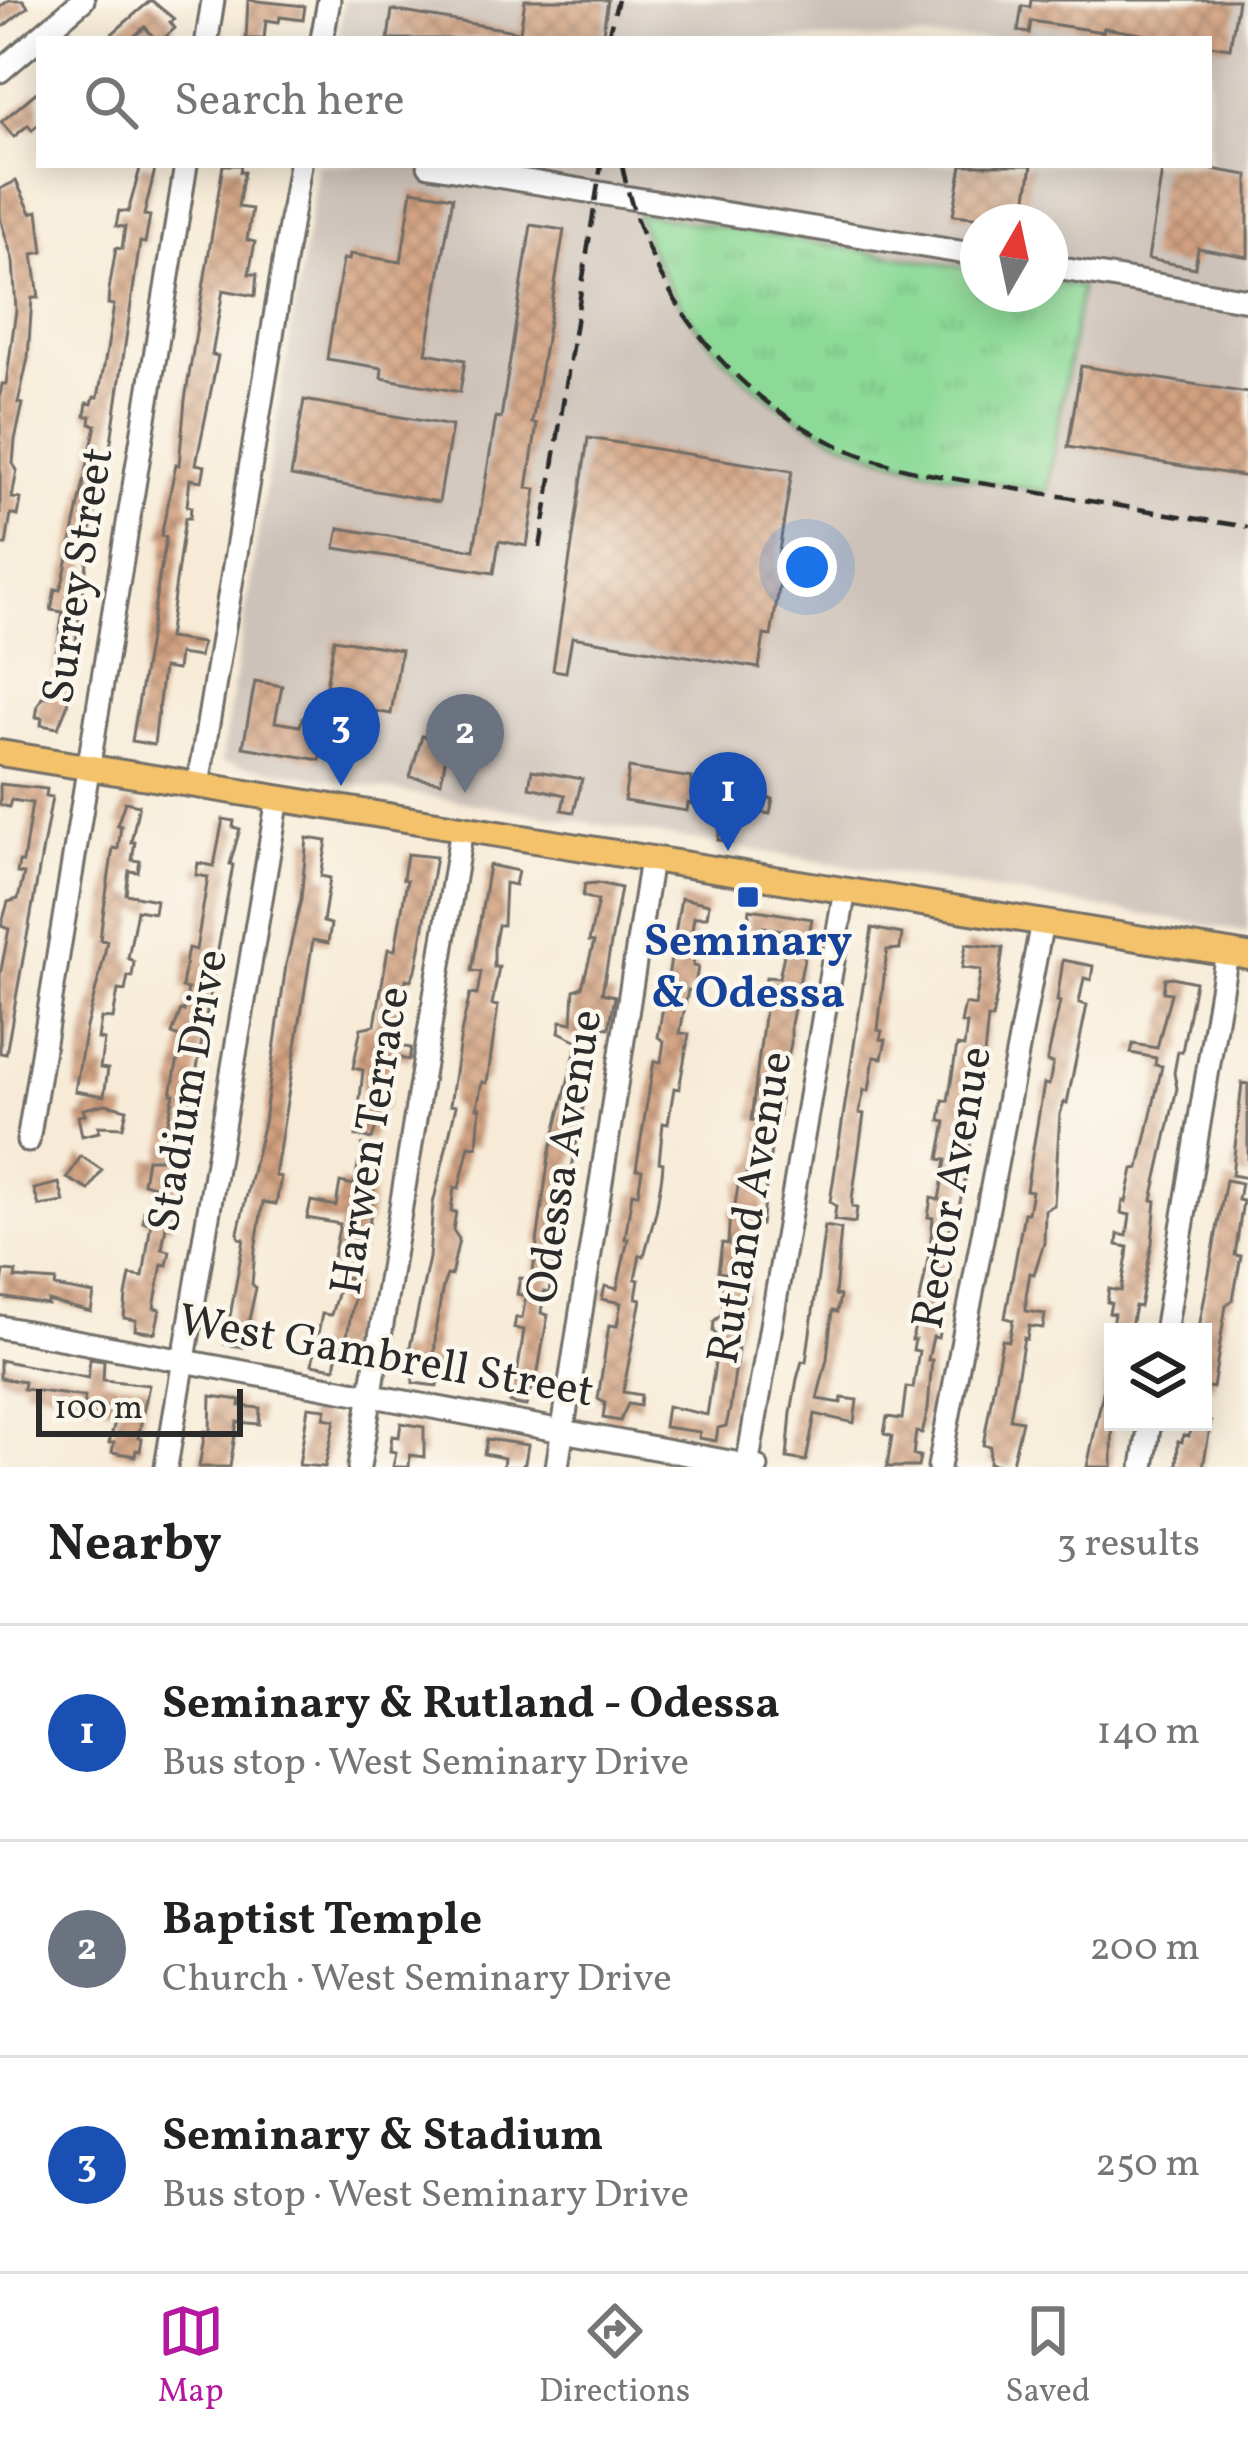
<!DOCTYPE html>
<html lang="en">
<head>
<meta charset="utf-8">
<style>
  body { margin:0; font-family:Vollkorn,serif; background:#f2f2f2; color:#222 }
  .controls { position:absolute; right:36px; bottom:36px; display:grid; overflow:hidden; border-radius:0px; box-shadow:0 6px 30px #0003 }
  .controls button { width:108px; height:108px; display:grid; place-items:center; padding:0; border:0; border-bottom:3px solid #e0e0e0; background:#fff; color:#222; font:60px sans-serif }
  .compass { position:absolute; left:960px; top:204px; width:108px; height:108px; border-radius:50%; background:#fff; box-shadow:0 6px 30px #0003; rotate:9deg }
  .scale { position:absolute; left:36px; bottom:30px; width:207px; box-sizing:border-box; padding-left:12px; border:6px solid #2b2b2b; border-top:0; font-size:33px; line-height:42px; white-space:nowrap; color:#2b2b2b; -webkit-text-stroke:9px #fbf7ec; paint-order:stroke }
  .you { position:absolute; left:807px; top:567px; width:42px; height:42px; margin:-30px; border:9px solid #fff; border-radius:50%; background:#1a73e8; box-shadow:0 0 0 18px #1a73e833 }
  .badge { display:grid; place-items:center; width:78px; height:78px; border-radius:50%; background:#b5179e; color:#fff; font-size:39px; font-weight:700 }
  .pin { position:absolute; translate:-50% -99px; filter:drop-shadow(0 3px 6px #0008) }
  .pin::after { content:''; position:absolute; top:63px; width:42px; height:36px; background:inherit; clip-path:polygon(0 0,100% 0,50% 100%) }
  .list { margin:0; padding:0; list-style:none }
  h2 { display:flex; justify-content:space-between; align-items:center; height:156px; margin:0; padding:0 48px; font-size:51px }
  h2 small { font-size:39px; font-weight:400; color:#767676 }
  .list li { display:grid; grid-template-columns:78px 1fr auto; gap:36px; align-items:center; box-sizing:border-box; height:216px; padding:0 48px; border-top:3px solid #e0e0e0 }
  .list b { display:block; font-size:45px; white-space:nowrap }
  .list p { margin:0; font-size:39px; white-space:nowrap; color:#767676 }
  .list em { font-size:39px; font-style:normal; color:#767676 }
  .icon { flex:none; width:66px; height:66px; fill:none; stroke:currentColor; stroke-width:2; stroke-linecap:round; stroke-linejoin:round }
  .map { position:relative; flex:none; width:1248px; height:1467px; overflow:hidden }
  .search { position:absolute; background:#fff; box-shadow:0 6px 30px #0003; left:36px; right:36px; top:36px; height:132px; display:flex; align-items:center; gap:30px; box-sizing:border-box; padding:0 42px; border-radius:0px; color:#767676; font-size:45px }
  .sheet { height:804px; background:#fff }
  nav { display:flex; justify-content:space-around; align-items:center; box-sizing:border-box; height:168px; border-top:3px solid #e0e0e0; background:#fff; font-size:33px; color:#767676 }
  nav a { display:grid; justify-items:center; gap:6px }
  nav .on { color:#b5179e }
  .map>svg:first-child { display:block }
</style>
</head>
<body>
<div class="map">
<svg width="1248" height="1467" viewBox="0 0 1248 1467">
  <defs>
    <pattern id="grass-tufts" width="24" height="20" patternUnits="userSpaceOnUse" patternTransform="scale(3)"><rect width="24" height="20" fill="#8dda98"/><path d="M3 7l-1-3M5 7V3M7 7l1-3M15 17l-1-3M17 17v-4M19 17l1-3" fill="none" stroke="#7abb83"/></pattern>
    <pattern id="building-cross-hatch" width="8" height="8" patternUnits="userSpaceOnUse" patternTransform="scale(3)"><rect width="8" height="8" fill="#d2a180"/><path d="M0 0l8 8M0 8l8-8" fill="none" stroke="#ab8369"/></pattern>
  </defs>
  <rect width="100%" height="100%" fill="#fbf7ec"/>
  <filter id="ink" filterUnits="userSpaceOnUse"><feTurbulence type="fractalNoise" baseFrequency=".00833" numOctaves="2"/><feDisplacementMap in="SourceGraphic" scale="24" xChannelSelector="R" yChannelSelector="G"/><feConvolveMatrix kernelMatrix="1 2 1 2 8 2 1 2 1" color-interpolation-filters="sRGB"/></filter>
  <filter id="wash" filterUnits="userSpaceOnUse"><feTurbulence type="fractalNoise" baseFrequency=".004" numOctaves="4" result="noise"/><feDisplacementMap in="SourceGraphic" scale="48" xChannelSelector="R" yChannelSelector="G"/><feGaussianBlur stdDeviation="2.7" result="paint"/><feColorMatrix in="noise" values="0 0 0 0 0 0 0 0 0 0 0 0 0 0 0 0 0 1.4 0 .05"/><feComposite in="paint" operator="in"/></filter>
  <g filter="url(#wash)">
    <rect width="100%" height="100%" fill="#f7ebd7"/>
    <path fill="#cdc2b9" fill-rule="evenodd" d="M344 0H1248V932L221 762 318 165H1209V39H338ZM978 222H1050V294H978Z"/>
    <path fill="url(#grass-tufts)" stroke="#5c8262" stroke-width="3" d="M637 213 978 270V294H1050V281L1081 287 1047 492C987 481 925 472 867 451 761 413 670 321 637 213Z"/>
    <g id="blocks">
      <g fill="url(#building-cross-hatch)">
        <polygon points="9,0 23,0 28,7 0,29 0,7"/>
        <polygon points="151,0 174,19 170,22 175,28 163,39 155,39 145,27 131,39 106,39"/>
        <polygon points="248,0 305,6 303,20 280,17 279,22 266,20 264,39 246,39"/>
        <polygon points="525,0 608,0 602,39 388,39 392,10 520,32"/>
        <polygon points="1031,0 1238,0 1230,48 1209,45 1209,39 1172,39 1104,28 1103,32 1031,21 1029,33 1018,31 1022,6 1030,7"/>
        <polygon points="39,90 39,124 32,130 28,125 14,137 1,122"/>
        <polygon points="141,165 156,165 144,215 150,216 145,243 140,242 106,476 93,520 67,706 58,728 41,725 42,718 36,717 38,705 43,696 49,697 63,612 51,610 55,589 60,590 63,581 96,425 90,424 91,416 85,416 87,403 92,404 94,397 98,397 107,350 114,305 108,304 109,290 116,248 122,249 125,227 116,226 119,211 128,212"/>
        <polygon points="223,165 241,165 240,172 244,172 238,207 252,209 247,240 255,242 249,274 257,274 255,296 223,290 212,355 218,356 196,464 205,466 202,481 190,479 187,506 191,507 190,518 185,518 168,638 202,643 199,657 179,654 177,670 163,668 154,745 132,741 166,537 161,536 176,464 179,465 185,400"/>
        <polygon points="962,165 1032,165 1023,222 953,215"/>
        <polygon points="1163,165 1211,165 1211,169 1248,175 1248,257 1198,248 1195,268 1148,259"/>
        <polygon points="16,181 31,213 38,211 43,252 33,254 39,298 32,298 28,358 18,403 23,404 15,440 13,464 17,470 12,498 21,499 18,516 11,514 6,545 0,545 0,396 2,384 6,384 16,310 13,261 0,218 0,189"/>
        <polygon points="412,190 453,197 426,353 465,360 460,392 381,378 382,368 327,359 343,259 349,260 350,254 401,262"/>
        <polygon points="531,225 564,230 532,423 537,424 527,488 536,489 527,546 499,541 494,573 335,548 339,528 474,550 496,417 501,418"/>
        <polygon points="1081,366 1248,393 1248,477 1068,447"/>
        <polygon points="304,400 452,426 439,502 291,476"/>
        <polygon points="588,438 792,471 776,569 782,570 771,636 764,635 759,668 572,637 566,672 553,670"/>
        <polygon points="334,639 401,650 391,714 363,709 362,719 341,715 343,707 323,704"/>
        <polygon points="255,681 282,686 275,722 300,726 302,718 318,721 315,739 323,740 320,760 243,747"/>
        <polygon points="422,736 442,739 440,750 447,751 441,782 410,777"/>
        <polygon points="629,768 692,778 691,785 773,799 770,814 741,809 737,813 732,842 718,840 723,809 688,803 687,811 624,801"/>
        <polygon points="532,770 582,779 574,812 562,810 565,795 529,787"/>
        <polygon points="0,784 47,789 46,796 52,797 6,1054 0,1053 0,975 9,929 1,926 8,902 18,899 24,874 17,873 19,862 23,862 32,803 11,800 9,807 0,805"/>
        <polygon points="125,802 139,805 131,842 135,842 132,860 140,861 138,872 129,871 126,894 156,900 154,913 137,910 128,958 134,962 132,977 128,976 125,991 118,990 113,1019 101,1018 98,1039 104,1040 100,1068 108,1069 104,1096 75,1091 86,1027 103,962 107,941 100,940 102,922 113,848 118,849 121,826 117,825"/>
        <polygon points="223,819 234,821 233,827 240,829 230,864 233,865 195,1080 183,1128 187,1128 172,1227 166,1226 162,1249 170,1251 167,1265 162,1264 154,1308 160,1309 155,1333 135,1330 136,1320 124,1318 126,1296 130,1275 143,1277 151,1223 143,1222 144,1211 153,1212 157,1187 143,1183 147,1159 160,1159 174,1094 171,1094 182,1038 172,1034 181,1010 184,1011 188,989 182,988 186,959 188,948 196,950 208,877 196,875 198,863 214,866"/>
        <polygon points="307,838 327,841 321,876 330,878 323,922 331,924 328,943 313,940 275,1176 281,1177 276,1204 263,1202 255,1250 252,1284 256,1288 243,1347 225,1344 244,1239 239,1238 238,1232 264,1122 286,965 301,899"/>
        <polygon points="407,854 436,857 417,965 411,980 406,979 399,1025 398,1046 411,1048 409,1060 394,1057 386,1109 382,1108 372,1139 356,1136 363,1070 353,1068 361,1028 375,1025 388,949 395,950 407,880 403,879"/>
        <polygon points="489,865 518,871 515,885 505,883 503,925 498,925 494,948 494,967 499,967 492,1005 498,1006 487,1083 482,1082 477,1108 480,1108 477,1147 469,1146 459,1188 454,1187 451,1211 456,1212 453,1230 459,1239 451,1276 447,1275 443,1286 436,1326 434,1362 440,1362 437,1386 413,1383 412,1366 395,1363 397,1351 409,1352 429,1258 433,1204 456,1106 450,1105 462,1028 470,994 477,995 481,972 472,971"/>
        <polygon points="598,883 621,888 602,993 615,996 609,1028 592,1026 588,1048 592,1049 591,1062 567,1196 570,1196 565,1231 558,1267 553,1266 549,1293 544,1292 541,1313 548,1315 542,1348 535,1389 530,1389 526,1406 510,1403 511,1397 504,1396 508,1373 517,1375 524,1330 514,1328 516,1317 522,1318 526,1296 517,1294 520,1278 532,1279 549,1156 578,1041 559,1032 561,1021 572,1023 574,990 582,987 594,942 589,941 598,901 583,896 585,884"/>
        <polygon points="681,898 709,904 707,917 694,917 691,937 697,939 693,966 698,967 694,991 688,990 680,1033 689,1034 679,1089 674,1088 668,1124 663,1123 659,1162 663,1163 662,1175 656,1212 644,1256 640,1255 635,1279 639,1280 636,1298 641,1299 623,1392 641,1395 640,1406 628,1404 620,1421 603,1418 605,1403 598,1399 609,1325 617,1326 621,1303 602,1299 605,1286 617,1289 628,1239 625,1239 632,1193 638,1194 642,1170 636,1169 654,1061 661,1062 664,1041 658,1037"/>
        <polygon points="750,909 812,919 791,1024 791,1043 788,1057 783,1056 778,1080 782,1081 779,1115 777,1127 774,1126 761,1225 756,1224 749,1291 732,1348 738,1349 730,1409 726,1426 718,1428 716,1441 699,1438 700,1432 664,1427 667,1406 707,1415 719,1338 713,1331 714,1321 721,1315 726,1288 722,1287 725,1273 718,1272 722,1243 728,1244 730,1210 734,1210 739,1181 744,1182 750,1162 754,1163 758,1138 755,1138 758,1121 751,1120 766,1001 762,1001 766,977 779,978 789,931 763,927 761,934 747,932"/>
        <polygon points="872,928 902,934 900,949 887,950 878,1030 882,1031 880,1039 886,1040 882,1058 874,1057 869,1091 864,1090 859,1113 864,1114 852,1199 852,1207 857,1208 855,1223 834,1220 836,1206 830,1202"/>
        <polygon points="966,944 1003,948 998,987 992,1019 988,1018 981,1084 972,1083 968,1104 974,1105 974,1113 967,1171 958,1211 953,1210 949,1232 954,1233 955,1247 941,1306 937,1327 940,1328 938,1338 933,1337 928,1360 932,1360 928,1409 922,1433 916,1432 913,1455 920,1456 918,1467 887,1467 892,1436 884,1434 887,1417 902,1419 906,1387 913,1388 919,1351 913,1350 915,1340 912,1340 930,1249 933,1218 928,1217 931,1198 939,1200 946,1160 939,1159 946,1122 940,1121 943,1100 948,1101 957,1046 964,1047 967,1024 961,1023 965,1004 975,1006 981,970 962,968"/>
        <polygon points="1063,960 1093,966 1091,980 1084,978 1079,1003 1087,1005 1067,1103 1064,1102 1060,1114 1054,1205 1045,1210 1044,1243 1034,1274 1030,1273 1026,1296 1026,1311 1045,1314 1043,1328 1029,1326 1027,1339 1024,1338 1010,1419 1022,1421 1011,1467 989,1463 990,1446 983,1445 1002,1340 1009,1341 1013,1320 1005,1318 1024,1213 1028,1213 1032,1191 1026,1190 1044,1084 1049,1085 1053,1063 1047,1062 1060,1002 1057,1001"/>
        <polygon points="1172,977 1195,982 1182,1052 1178,1051 1174,1073 1177,1088 1152,1200 1156,1201 1152,1243 1140,1307 1135,1306 1130,1332 1111,1332 1114,1314 1109,1313 1111,1303 1107,1302 1109,1289 1121,1291 1127,1256 1128,1247 1117,1245 1118,1234 1127,1236 1130,1215 1121,1213 1123,1201 1126,1202 1133,1169 1139,1168 1162,1066 1155,1065 1156,1058 1131,1053 1133,1044 1157,1048 1171,993 1163,992 1165,978"/>
        <polygon points="1242,1083 1248,1084 1248,1178 1232,1175"/>
        <polygon points="106,1104 127,1109 123,1127 98,1126 99,1132 82,1136 78,1116 85,1115 83,1109"/>
        <polygon points="362,1145 379,1148 369,1226 364,1225 359,1255 354,1254 351,1271 331,1267 340,1224 307,1218 311,1201 336,1206 340,1182 354,1185"/>
        <polygon points="81,1156 102,1170 89,1190 67,1178"/>
        <polygon points="1226,1180 1241,1183 1238,1200 1243,1201 1235,1255 1241,1256 1233,1300 1226,1305 1213,1388 1203,1386 1203,1329 1199,1328"/>
        <polygon points="59,1183 64,1202 39,1206 34,1189"/>
        <polygon points="825,1226 841,1229 835,1295 840,1296 837,1312 832,1311 827,1359 817,1399 841,1403 842,1398 857,1400 854,1423 815,1414 806,1461 787,1458 791,1413 797,1379 802,1361 806,1362"/>
        <polygon points="4,1271 16,1272 15,1278 56,1281 55,1287 94,1294 91,1312 48,1301 48,1305 0,1297"/>
        <polygon points="342,1277 357,1279 344,1353 338,1352 335,1368 312,1364 322,1314 331,1315"/>
        <polygon points="90,1359 104,1361 103,1380 149,1385 138,1438 142,1439 140,1451 136,1450 135,1456 112,1452 114,1443 109,1443 119,1409 84,1403 85,1397 23,1389 24,1382 0,1378 0,1360 88,1378"/>
        <polygon points="1107,1374 1113,1375 1112,1467 1087,1467"/>
        <polygon points="211,1396 241,1400 240,1406 260,1408 259,1424 237,1422 230,1467 199,1467 205,1431 210,1432"/>
        <polygon points="308,1407 326,1409 324,1418 335,1420 325,1467 299,1465"/>
        <polygon points="1191,1422 1211,1422 1203,1467 1177,1467 1178,1441 1182,1442 1183,1435 1189,1436"/>
        <polygon points="401,1423 424,1427 424,1457 410,1455 409,1467 393,1467 396,1452 390,1451 392,1436 399,1437"/>
        <polygon points="487,1439 528,1445 525,1463 521,1467 503,1467 504,1458 484,1454"/>
      </g>
    </g>
  </g>
  <g filter="url(#ink)">
    <use href="#blocks" fill-opacity="0" stroke="#726e67" stroke-width="3"/>
    <g fill="none" stroke-linecap="round" stroke-linejoin="round">
      <defs>
        <g id="minor">
          <polyline points="207,39 213,0"/>
          <polyline points="322,39 329,0"/>
          <polyline points="0,71 83,0"/>
          <polyline points="429,165 978,255"/>
          <polyline points="1050,267 1248,300"/>
          <polyline points="198,785 300,165"/>
          <polyline points="28,1141 186,165"/>
          <polyline points="0,1327 757,1467"/>
          <polyline points="1165,1332 1227,953"/>
          <polyline points="166,1467 278,798"/>
          <polyline points="359,1467 462,828"/>
          <polyline points="557,1467 651,859"/>
          <polyline points="747,1467 845,890"/>
          <polyline points="939,1467 1042,922"/>
          <polyline points="1143,1467 1150,1422"/>
        </g>
        <polyline id="major" points="0,753 1248,956"/>
      </defs>
      <use href="#minor" stroke="#726e67" stroke-width="27"/>
      <use href="#major" stroke="#726e67" stroke-width="30"/>
      <use href="#minor" stroke="#fff" stroke-width="21"/>
      <use href="#major" stroke="#f3c26a" stroke-width="24"/>
      <g stroke="#2b2b2b" stroke-width="4.5" stroke-dasharray="18 9" stroke-linecap="butt">
        <polyline points="607,39 618,0"/>
        <path d="M622 165C647 292 732 402 853 452 907 474 966 480 1022 490 1098 502 1173 515 1248 527"/>
        <polyline points="540,548 601,165"/>
      </g>
    </g>
  </g>
  <rect fill="#1a4fb4" stroke="#fbf7ec" stroke-width="4.5" x="736" y="885" width="24" height="24" rx="6"/>
  <g text-anchor="middle" dominant-baseline="central" stroke-width="9" stroke-linejoin="round" paint-order="stroke">
    <g font-size="45" fill="#2b2b2b" stroke="#fbf7ec">
      <text transform="translate(80 576) rotate(-81)">Surrey Street</text>
      <text transform="translate(190 1091) rotate(-80)">Stadium Drive</text>
      <text transform="translate(372 1141) rotate(-81)">Harwen Terrace</text>
      <text transform="translate(566 1157) rotate(-81)">Odessa Avenue</text>
      <text transform="translate(954 1188) rotate(-80)">Rector Avenue</text>
      <text transform="translate(752 1208) rotate(-80)">Rutland Avenue</text>
      <text transform="translate(386 1358) rotate(10)">West Gambrell Street</text>
    </g>
    <g font-size="45" font-weight="bold" fill="#164399" stroke="#fbf7ec">
      <text x="748" y="943">Seminary<tspan x="748" dy="52">&amp; Odessa</tspan></text>
    </g>
  </g>
</svg>
<div class="controls">
<button><svg class="icon" aria-label="layers" viewBox="0 0 24 24"><path d="M12 4l9 5-9 5-9-5zM3 14l9 5 9-5"/></svg></button>
</div>
<svg class="compass" viewBox="-18 -18 36 36"><path d="M0-13l5 13h-10z" fill="#e53935"/><path d="M0 13l5-13h-10z" fill="#767676"/></svg>
<div class="scale">100 m</div>
<div class="you"></div>
<div class="pin badge" style="left:728px;top:851px;background:#1a4fb4">1</div>
<div class="pin badge" style="left:465px;top:793px;background:#6b7280">2</div>
<div class="pin badge" style="left:341px;top:786px;background:#1a4fb4">3</div>
<div class="search"><svg class="icon" aria-label="search" viewBox="0 0 24 24"><circle cx="10" cy="10" r="6"/><path d="M15 15l6 6"/></svg>Search here</div>
</div>
<section class="sheet">
<h2>Nearby<small>3 results</small></h2>
<ul class="list">
<li><span class="badge" style="background:#1a4fb4">1</span><div><b>Seminary &amp; Rutland - Odessa</b><p>Bus stop · West Seminary Drive</p></div><em>140 m</em></li>
<li><span class="badge" style="background:#6b7280">2</span><div><b>Baptist Temple</b><p>Church · West Seminary Drive</p></div><em>200 m</em></li>
<li><span class="badge" style="background:#1a4fb4">3</span><div><b>Seminary &amp; Stadium</b><p>Bus stop · West Seminary Drive</p></div><em>250 m</em></li>
</ul>
</section>
<nav>
<a class="on"><svg class="icon" aria-label="map" viewBox="0 0 24 24"><path d="M3 6l6-2 6 2 6-2v14l-6 2-6-2-6 2zM9 4v14M15 6v14"/></svg>Map</a>
<a><svg class="icon" aria-label="directions" viewBox="0 0 24 24"><path d="M12 3l9 9-9 9-9-9zM9 14v-3h6M13 9l2 2-2 2"/></svg>Directions</a>
<a><svg class="icon" aria-label="saved" viewBox="0 0 24 24"><path d="M7 4h10v16l-5-4-5 4z"/></svg>Saved</a>
</nav>
</body>
</html>
